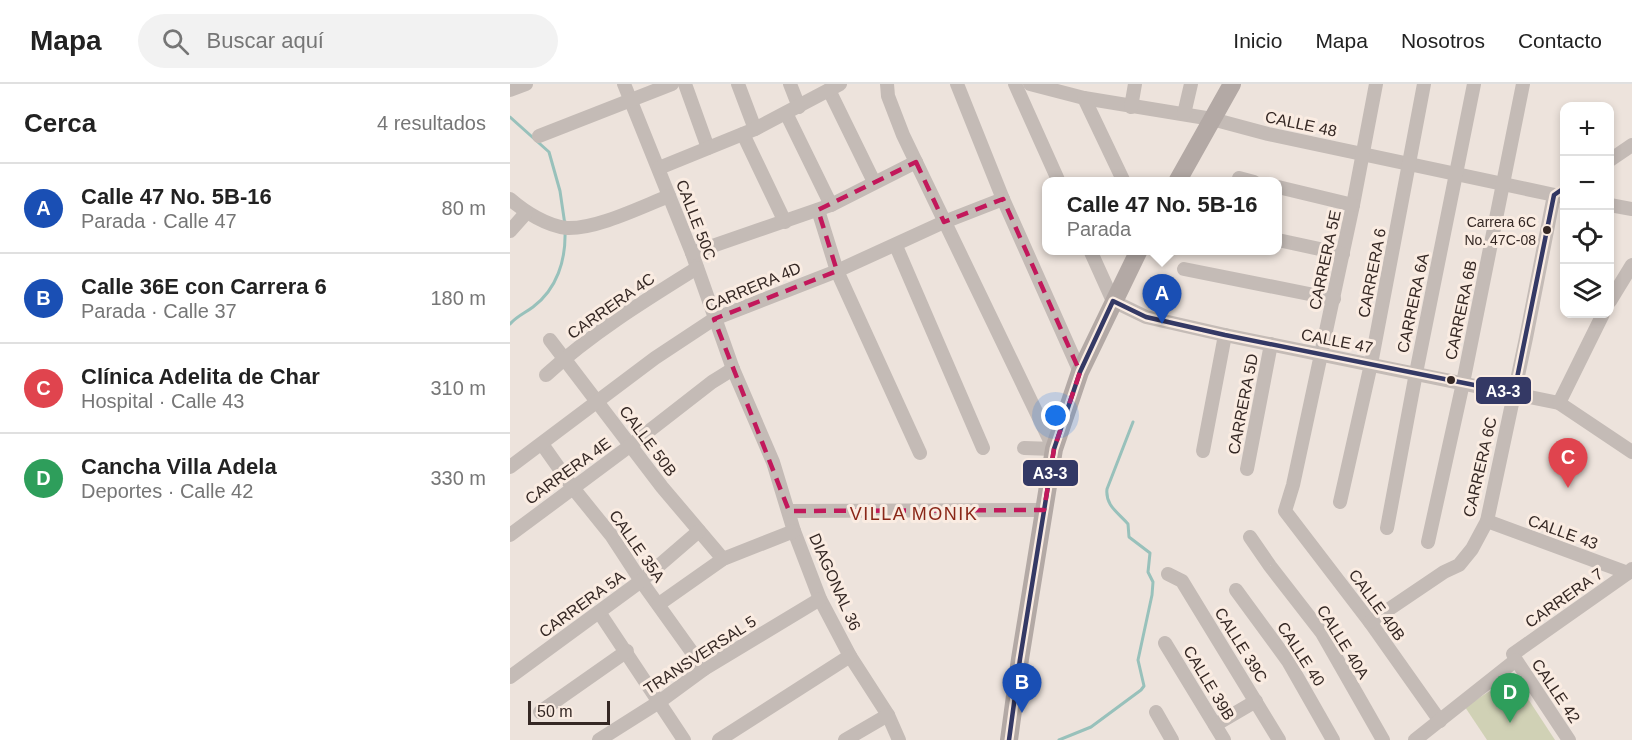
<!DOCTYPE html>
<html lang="es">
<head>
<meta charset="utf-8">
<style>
  body { margin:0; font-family:Helvetica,sans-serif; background:#f2f2f2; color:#222 }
  .controls { position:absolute; right:18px; top:18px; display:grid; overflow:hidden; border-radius:12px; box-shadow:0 3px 9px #0003 }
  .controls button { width:54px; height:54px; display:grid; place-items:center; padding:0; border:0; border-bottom:2px solid #e0e0e0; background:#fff; color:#222; font:30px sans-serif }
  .scale { position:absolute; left:18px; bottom:15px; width:82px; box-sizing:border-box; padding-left:6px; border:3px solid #352824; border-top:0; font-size:16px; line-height:21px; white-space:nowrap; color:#352824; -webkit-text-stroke:4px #faece2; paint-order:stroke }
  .you { position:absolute; left:546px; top:332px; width:21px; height:21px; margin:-15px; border:4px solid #fff; border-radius:50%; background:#1a73e8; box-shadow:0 0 0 9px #1a73e833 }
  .badge { display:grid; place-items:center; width:39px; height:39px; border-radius:50%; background:#d93025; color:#fff; font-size:20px; font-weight:700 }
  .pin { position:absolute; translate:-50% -50px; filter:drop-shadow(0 2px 3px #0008) }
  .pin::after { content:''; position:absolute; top:32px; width:21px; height:18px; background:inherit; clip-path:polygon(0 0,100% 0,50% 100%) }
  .popup { position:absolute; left:532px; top:93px; width:240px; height:78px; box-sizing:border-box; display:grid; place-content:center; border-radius:12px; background:#fff; filter:drop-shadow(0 2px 4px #0005); font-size:20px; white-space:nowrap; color:#767676 }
  .popup b { font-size:22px; color:#222 }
  .popup::after { content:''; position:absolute; left:50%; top:100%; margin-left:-12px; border:12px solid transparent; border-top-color:#fff }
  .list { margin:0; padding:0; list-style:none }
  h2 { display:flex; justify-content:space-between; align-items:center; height:78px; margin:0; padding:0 24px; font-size:26px }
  h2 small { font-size:20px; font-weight:400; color:#767676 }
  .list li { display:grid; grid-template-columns:39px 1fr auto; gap:18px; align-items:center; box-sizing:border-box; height:90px; padding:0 24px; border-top:2px solid #e0e0e0 }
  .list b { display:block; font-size:22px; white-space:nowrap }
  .list p { margin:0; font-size:20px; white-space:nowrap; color:#767676 }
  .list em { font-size:20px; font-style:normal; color:#767676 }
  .icon { flex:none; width:33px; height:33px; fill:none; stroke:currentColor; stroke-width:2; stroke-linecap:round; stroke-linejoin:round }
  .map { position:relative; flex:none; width:1122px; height:656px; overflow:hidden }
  header { display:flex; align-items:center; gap:36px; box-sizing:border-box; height:84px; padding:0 30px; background:#fff; border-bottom:2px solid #e0e0e0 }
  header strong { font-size:28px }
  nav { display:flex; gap:33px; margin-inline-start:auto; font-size:21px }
  .search { width:420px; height:54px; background:#f2f2f2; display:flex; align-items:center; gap:15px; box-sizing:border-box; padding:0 21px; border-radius:33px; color:#767676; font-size:22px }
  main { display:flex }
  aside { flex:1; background:#fff }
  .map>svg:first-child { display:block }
</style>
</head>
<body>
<header>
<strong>Mapa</strong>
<div class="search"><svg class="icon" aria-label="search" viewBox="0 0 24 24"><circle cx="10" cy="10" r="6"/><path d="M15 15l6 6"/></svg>Buscar aquí</div>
<nav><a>Inicio</a><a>Mapa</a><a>Nosotros</a><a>Contacto</a></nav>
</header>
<main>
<aside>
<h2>Cerca<small>4 resultados</small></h2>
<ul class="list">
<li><span class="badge" style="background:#1a4fb4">A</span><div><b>Calle 47 No. 5B-16</b><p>Parada · Calle 47</p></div><em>80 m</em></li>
<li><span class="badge" style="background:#1a4fb4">B</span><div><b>Calle 36E con Carrera 6</b><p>Parada · Calle 37</p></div><em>180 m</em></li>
<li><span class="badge" style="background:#e0444e">C</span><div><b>Clínica Adelita de Char</b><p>Hospital · Calle 43</p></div><em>310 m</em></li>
<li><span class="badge" style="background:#2e9e5b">D</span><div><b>Cancha Villa Adela</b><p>Deportes · Calle 42</p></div><em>330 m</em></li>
</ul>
</aside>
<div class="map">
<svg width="1122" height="656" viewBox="0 0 1122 656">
  <rect width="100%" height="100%" fill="#ede3dc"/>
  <polygon fill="#d0d1b5" points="1003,592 1045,656 977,656 955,623"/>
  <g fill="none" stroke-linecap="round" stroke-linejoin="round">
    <g stroke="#98c1bb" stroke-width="3">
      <polyline points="0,33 39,68 50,107 55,141"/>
      <path d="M0 240C7 232 15 229 23 223 47 205 56 176 55 147"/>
      <path d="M549 656 581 643 631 606 634 602 628 576 642 511 643 498 638 488 640 469 619 453 618 440C609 429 595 422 597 405L623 338"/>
    </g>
    <g stroke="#c4bbb6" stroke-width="14">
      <polyline points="114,0 182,169 223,285 263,378 284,447 310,515 340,572 378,631 389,656"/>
      <polyline points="175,0 198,64"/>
      <polyline points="228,0 245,45"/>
      <polyline points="280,0 289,23"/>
      <polyline points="377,0 378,12 393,51 544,365 514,364"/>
      <polyline points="447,0 493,115 570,288"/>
      <polyline points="505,0 549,98"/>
      <polyline points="520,0 574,14 702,35 758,50 1054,113"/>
      <polyline points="866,0 843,121 783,401 775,427 860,538 930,637"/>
      <polyline points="0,6 16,0"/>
      <polyline points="319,6 364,98"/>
      <polyline points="574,14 614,98"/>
      <polyline points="621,23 625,0"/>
      <polyline points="276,29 321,121"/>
      <polyline points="674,30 681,0"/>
      <polyline points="233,50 275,138"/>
      <polyline points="29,52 162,0"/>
      <polyline points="1100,76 1122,61"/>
      <polyline points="149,84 245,45 330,0"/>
      <polyline points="729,94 744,98"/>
      <polyline points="768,103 843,121"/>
      <path d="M0 115C15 128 37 142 57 144 87 145 131 123 159 112"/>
      <polyline points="1100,121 1122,125"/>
      <polyline points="308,126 327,187 410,369"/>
      <polyline points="0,147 16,129"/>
      <polyline points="768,156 833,170"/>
      <polyline points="386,162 473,364"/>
      <polyline points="580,166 603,217 636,233 715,251 1049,319 1122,368"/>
      <polyline points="182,169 321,121 406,78"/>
      <polyline points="674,185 824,215"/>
      <polyline points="1100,217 1122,181"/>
      <polyline points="40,256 152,403 213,475"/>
      <path d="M36 291C82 249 134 217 187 184"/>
      <polyline points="1049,319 1093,230"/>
      <polyline points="32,360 63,404 101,451 131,497 194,585"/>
      <polyline points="693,367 715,251"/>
      <polyline points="0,383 145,274 204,235 327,187 434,138 493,115"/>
      <polyline points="737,385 761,260"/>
      <polyline points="830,418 861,280 914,0"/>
      <polyline points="279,427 534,426"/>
      <polyline points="977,437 1118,489"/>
      <polyline points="877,444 906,289 964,0"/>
      <polyline points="0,451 121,361 202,298 223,285"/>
      <polyline points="740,453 760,482 812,549 873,656"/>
      <polyline points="918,458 953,299 1013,0"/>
      <polyline points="658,490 672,497 769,656"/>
      <polyline points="726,506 778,577 823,656"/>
      <polyline points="149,520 213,475 284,447"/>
      <polyline points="89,528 174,656"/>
      <polyline points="860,538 934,488 949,481 962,465 977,437 1016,254 1044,111"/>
      <polyline points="655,559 714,656"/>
      <polyline points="1003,570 1118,489 1122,485"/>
      <polyline points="0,593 131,497 189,447"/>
      <polyline points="30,628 117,567"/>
      <polyline points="646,628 662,656"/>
      <polyline points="705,641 746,617"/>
      <polyline points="89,656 149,618 194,585 310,515"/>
      <polyline points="209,656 340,572"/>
      <polyline points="335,656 378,631"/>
      <polyline points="905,656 1006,576 1059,656"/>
    </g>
    <g stroke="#b3a9a5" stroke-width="18">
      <polyline points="667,98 722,0"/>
      <polyline points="499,656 510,575 544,365 570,288 629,166"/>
    </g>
    <defs>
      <polyline id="bus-1" points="499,656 510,575 544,365 570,288 603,217 636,233 715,251 1004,309 1044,111 1054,104"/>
    </defs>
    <use href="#bus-1" stroke="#faece2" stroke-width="9"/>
    <use href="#bus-1" stroke="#343965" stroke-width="4.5"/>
  </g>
  <path fill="none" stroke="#c2185b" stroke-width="4.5" stroke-dasharray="12 8" stroke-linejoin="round" d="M406 78 434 138 493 115 570 288 544 365 534 426 279 427 204 235 327 187 308 126Z"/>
  <g fill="#352824" stroke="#faece2" stroke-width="2">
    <circle cx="1037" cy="146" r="5"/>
    <circle cx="941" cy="296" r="5"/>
  </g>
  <g text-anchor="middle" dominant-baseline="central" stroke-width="6" stroke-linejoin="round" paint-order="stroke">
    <g font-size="14" fill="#352824" stroke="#faece2" text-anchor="end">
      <text x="1026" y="138">Carrera 6C<tspan x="1026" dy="18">No. 47C-08</tspan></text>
    </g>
    <g font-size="16" fill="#352824" stroke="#faece2">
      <text transform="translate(791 40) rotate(12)">CALLE 48</text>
      <text transform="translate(186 136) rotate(69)">CALLE 50C</text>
      <text transform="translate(815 176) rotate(-78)">CARRERA 5E</text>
      <text transform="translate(862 189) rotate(-79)">CARRERA 6</text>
      <text transform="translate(243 203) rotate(-23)">CARRERA 4D</text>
      <text transform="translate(903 219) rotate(-78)">CARRERA 6A</text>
      <text transform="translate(101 222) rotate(-35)">CARRERA 4C</text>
      <text transform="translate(951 226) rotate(-78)">CARRERA 6B</text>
      <text transform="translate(827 257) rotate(11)">CALLE 47</text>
      <text transform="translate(733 320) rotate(-79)">CARRERA 5D</text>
      <text transform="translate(138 357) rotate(53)">CALLE 50B</text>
      <text transform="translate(970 383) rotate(-77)">CARRERA 6C</text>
      <text transform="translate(58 387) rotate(-36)">CARRERA 4E</text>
      <text transform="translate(1053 448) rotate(20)">CALLE 43</text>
      <text transform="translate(127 462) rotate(55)">CALLE 35A</text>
      <text transform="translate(325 498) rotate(66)">DIAGONAL 36</text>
      <text transform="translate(1054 514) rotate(-35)">CARRERA 7</text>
      <text transform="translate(72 520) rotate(-36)">CARRERA 5A</text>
      <text transform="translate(867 521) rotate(54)">CALLE 40B</text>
      <text transform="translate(833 558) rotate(58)">CALLE 40A</text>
      <text transform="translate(731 561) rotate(58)">CALLE 39C</text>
      <text transform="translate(791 570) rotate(57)">CALLE 40</text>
      <text transform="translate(190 571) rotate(-33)">TRANSVERSAL 5</text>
      <text transform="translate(699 599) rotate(59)">CALLE 39B</text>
      <text transform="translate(1046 607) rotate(56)">CALLE 42</text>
    </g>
    <g font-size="18" letter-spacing="1.5" fill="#8a2718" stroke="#faece2">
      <text x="404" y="430">VILLA MONIK</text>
    </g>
  </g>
  <g stroke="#faece2" stroke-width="2">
    <rect x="965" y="292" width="57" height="29" rx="6" fill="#343965"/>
    <rect x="512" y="375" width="57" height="28" rx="6" fill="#343965"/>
  </g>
  <g font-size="16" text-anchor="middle" font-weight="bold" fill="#fff">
    <text x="993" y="313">A3-3</text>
    <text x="540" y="395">A3-3</text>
  </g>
</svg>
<div class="controls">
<button>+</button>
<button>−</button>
<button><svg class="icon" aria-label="locate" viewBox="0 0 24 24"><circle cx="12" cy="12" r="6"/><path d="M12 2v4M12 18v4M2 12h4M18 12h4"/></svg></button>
<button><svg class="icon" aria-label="layers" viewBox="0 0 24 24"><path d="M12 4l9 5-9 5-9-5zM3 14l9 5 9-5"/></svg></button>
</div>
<div class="scale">50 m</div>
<div class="you"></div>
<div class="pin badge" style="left:652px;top:240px;background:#1a4fb4">A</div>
<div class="popup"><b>Calle 47 No. 5B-16</b>Parada</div>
<div class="pin badge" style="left:512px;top:629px;background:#1a4fb4">B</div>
<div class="pin badge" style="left:1058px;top:404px;background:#e0444e">C</div>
<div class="pin badge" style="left:1000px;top:639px;background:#2e9e5b">D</div>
</div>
</main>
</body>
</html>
